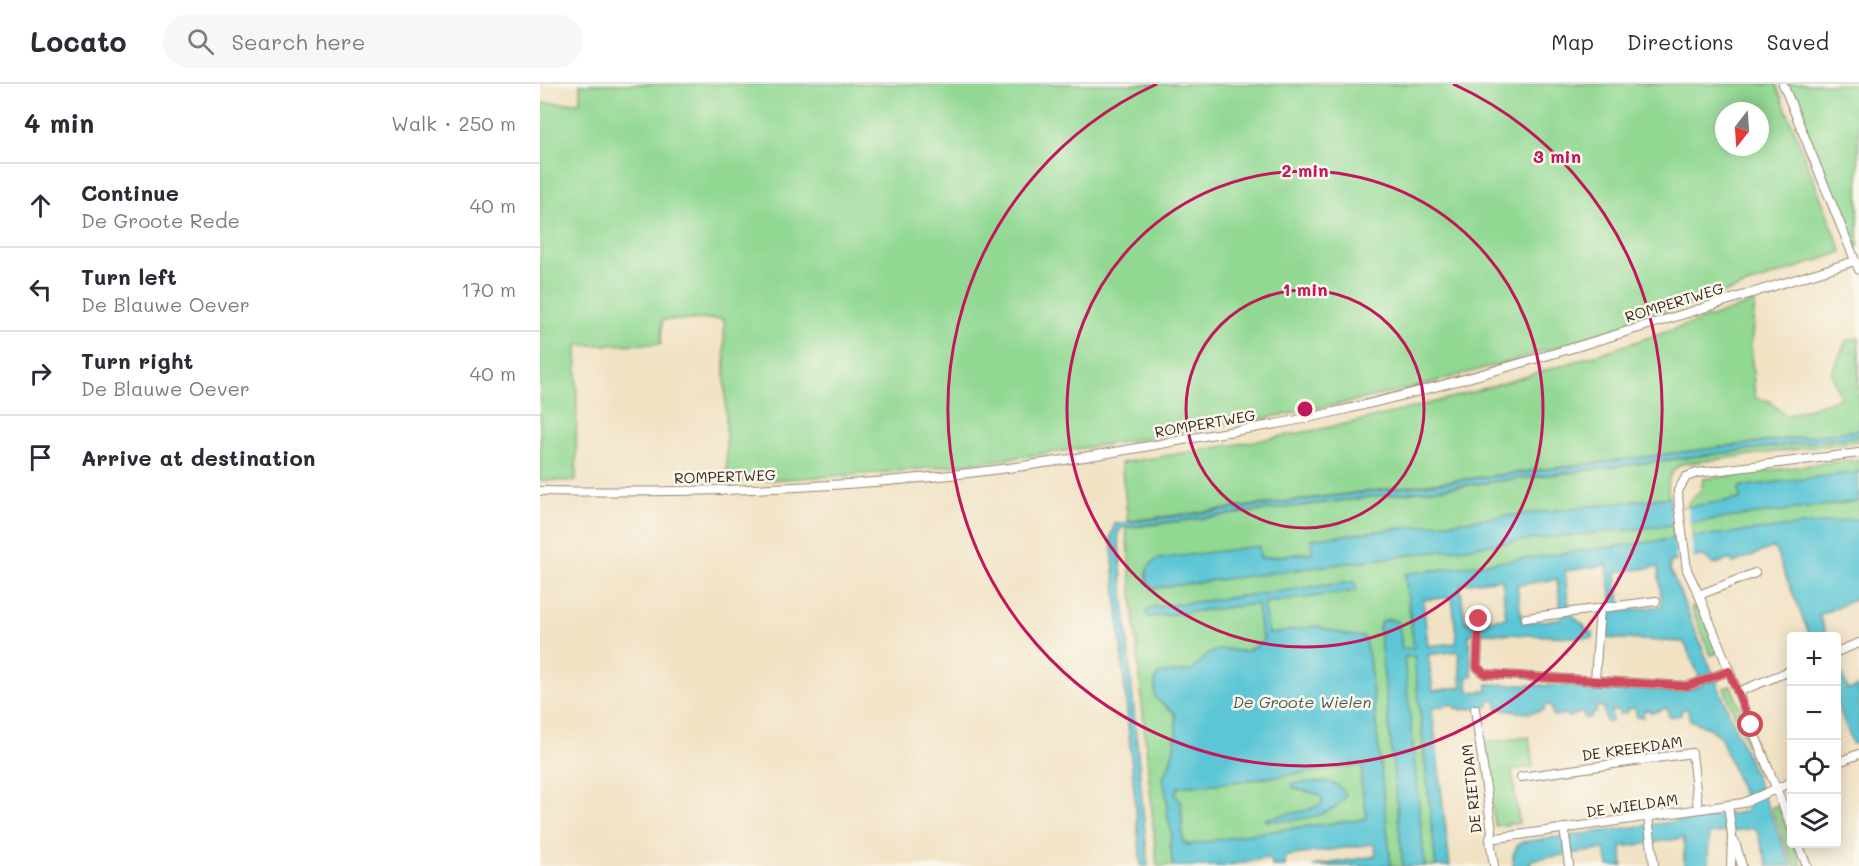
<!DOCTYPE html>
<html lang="en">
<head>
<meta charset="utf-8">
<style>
  body { margin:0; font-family:Mali,sans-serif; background:#f7f7f7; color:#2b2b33 }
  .controls { position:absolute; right:18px; bottom:18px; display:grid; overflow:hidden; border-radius:6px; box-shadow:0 3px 15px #0003 }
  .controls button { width:54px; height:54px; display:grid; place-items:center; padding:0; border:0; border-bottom:2px solid #e1e1e2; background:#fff; color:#2b2b33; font:30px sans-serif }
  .compass { position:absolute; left:1175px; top:18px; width:54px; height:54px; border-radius:50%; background:#fff; box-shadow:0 3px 15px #0003; rotate:197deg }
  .stop { position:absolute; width:18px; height:18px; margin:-14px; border:4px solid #d1495b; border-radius:50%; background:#fff }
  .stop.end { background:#d1495b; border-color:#fff; box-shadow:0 2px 6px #0008 }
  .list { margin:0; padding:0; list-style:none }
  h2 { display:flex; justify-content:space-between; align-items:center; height:78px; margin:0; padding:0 24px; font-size:26px }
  h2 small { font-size:20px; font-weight:400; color:#7c7c81 }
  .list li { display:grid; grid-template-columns:39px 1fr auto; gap:18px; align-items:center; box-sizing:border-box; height:84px; padding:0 24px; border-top:2px solid #e1e1e2 }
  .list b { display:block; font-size:22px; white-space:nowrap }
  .list p { margin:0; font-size:20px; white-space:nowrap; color:#7c7c81 }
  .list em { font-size:20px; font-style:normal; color:#7c7c81 }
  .icon { flex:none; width:33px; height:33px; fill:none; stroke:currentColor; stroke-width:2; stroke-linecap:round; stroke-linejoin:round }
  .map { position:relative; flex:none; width:1319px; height:782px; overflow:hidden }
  header { display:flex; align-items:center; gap:36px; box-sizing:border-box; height:84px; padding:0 30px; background:#fff; border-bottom:2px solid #e1e1e2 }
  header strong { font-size:28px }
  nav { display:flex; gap:33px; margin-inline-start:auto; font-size:21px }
  .search { width:420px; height:54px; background:#f7f7f7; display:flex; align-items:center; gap:15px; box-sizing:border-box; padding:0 21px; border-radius:33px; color:#7c7c81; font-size:22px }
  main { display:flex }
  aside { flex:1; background:#fff }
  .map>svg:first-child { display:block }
</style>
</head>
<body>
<header>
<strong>Locato</strong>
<div class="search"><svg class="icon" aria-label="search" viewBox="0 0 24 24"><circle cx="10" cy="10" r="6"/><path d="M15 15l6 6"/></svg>Search here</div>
<nav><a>Map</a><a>Directions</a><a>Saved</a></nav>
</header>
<main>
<aside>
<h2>4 min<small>Walk · 250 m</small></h2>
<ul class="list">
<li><svg class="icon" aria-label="ahead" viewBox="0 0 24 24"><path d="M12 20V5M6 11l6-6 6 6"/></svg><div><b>Continue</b><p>De Groote Rede</p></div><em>40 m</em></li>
<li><svg class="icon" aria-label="left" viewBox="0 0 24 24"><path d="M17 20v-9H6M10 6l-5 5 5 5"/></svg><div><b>Turn left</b><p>De Blauwe Oever</p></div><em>170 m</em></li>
<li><svg class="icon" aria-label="right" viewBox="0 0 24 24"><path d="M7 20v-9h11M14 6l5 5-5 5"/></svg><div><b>Turn right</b><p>De Blauwe Oever</p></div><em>40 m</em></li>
<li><svg class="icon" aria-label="arrive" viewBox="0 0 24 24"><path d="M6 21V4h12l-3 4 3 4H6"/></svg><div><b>Arrive at destination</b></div></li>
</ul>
</aside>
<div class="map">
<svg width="1319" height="782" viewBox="0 0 1319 782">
  <rect width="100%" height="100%" fill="#fbf7ec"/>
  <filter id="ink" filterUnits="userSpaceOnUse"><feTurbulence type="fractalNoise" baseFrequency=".0167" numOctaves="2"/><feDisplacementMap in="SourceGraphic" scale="12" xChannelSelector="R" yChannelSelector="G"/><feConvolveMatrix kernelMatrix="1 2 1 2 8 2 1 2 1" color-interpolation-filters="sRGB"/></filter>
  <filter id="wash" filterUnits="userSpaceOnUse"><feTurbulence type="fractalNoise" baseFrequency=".008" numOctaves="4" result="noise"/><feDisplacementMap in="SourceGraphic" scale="24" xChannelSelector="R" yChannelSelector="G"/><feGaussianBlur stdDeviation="1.35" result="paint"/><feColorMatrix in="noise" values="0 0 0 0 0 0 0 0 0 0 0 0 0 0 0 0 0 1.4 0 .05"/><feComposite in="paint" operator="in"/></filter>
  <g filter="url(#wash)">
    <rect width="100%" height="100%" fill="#f1e2c4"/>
    <g fill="#91d893" stroke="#668158" stroke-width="1.5" fill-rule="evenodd">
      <path d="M40 0H1236L1302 168C1150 221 997 274 841 311 774 327 706 337 638 349 489 374 339 394 187 397L184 235 122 236 121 260 37 261 36 397 0 396V19H40ZM1184 27H1220V63H1184Z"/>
      <polygon points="1247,0 1319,0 1318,163 1315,163 1311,157"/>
      <path d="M1215 218 1211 263 1215 314 1229 317 1246 332 1300 314 1292 289 1306 257 1319 254V346L588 437 581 379C656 367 731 356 805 340 944 309 1080 264 1215 218Z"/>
      <path d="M1319 352V357L1141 380C1127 389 1127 399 1129 413L771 455 773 468 720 474 719 463 615 504 995 455 1132 441 1134 455 865 490 874 564 862 565 850 535 842 537 839 542 863 782H851L829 573 815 553 776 542 731 550 727 547 724 519 816 507 813 498 609 524V533L717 520 721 549 724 555C717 563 706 569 695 567 690 566 687 564 681 565 668 568 661 577 652 587L624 589 615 596V614L635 630C639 649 633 677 623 694L627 716V730L632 750 630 758 633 782H617L586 444Z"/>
      <polygon points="1319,375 1319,388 1200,403 1201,415 1148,423 1149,417 1161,407 1163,395"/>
      <polygon points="1319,417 1319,435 1153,454 1151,438"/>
      <polygon points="1155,522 1165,536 1178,569 1171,571 1151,523"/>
      <polygon points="874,572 896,782 885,782 863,573"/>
      <polygon points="1191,602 1226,688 1219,691 1184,604"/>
      <polygon points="989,653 993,683 972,686 979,739 955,742 943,659"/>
      <path d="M823 681 821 698 827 731 825 735 710 750 649 761 643 758 641 718 635 710 638 703 686 699ZM754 704 805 714C786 737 754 735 727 737L728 734 769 726 782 720V713L778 710Z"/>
      <polygon points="1238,721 1252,760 1253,760 1262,782 1255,782 1231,724"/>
    </g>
    <g fill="#5cc6d6" stroke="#4c787a" stroke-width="1.5" fill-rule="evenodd">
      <polygon points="1319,346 1319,352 581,444 578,450 608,782 601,782 571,453 575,440"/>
      <path d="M1319 388V417L1133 441 995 455 615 504 608 499C605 487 607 481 618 475L719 462 720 474 772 469 771 455 1129 413 1131 425 1200 415 1199 403Z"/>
      <path d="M1319 435V514L1279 531 1287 552H1270L1234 463 1193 479 1191 475 1173 481 1167 474 1161 472 1130 478V485L1252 782H1228L1216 744 1169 750 1168 782H1144V754L1081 763 1083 782H1068L1065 765 990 776 991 782H973C972 773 974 763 982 758L1205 728 1208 723 1180 652 1171 645 1150 636 1148 625 1141 626V631L1129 633 1127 624 1111 629 1110 626 1103 627V633H1097L1095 624 1088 625V628L1079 630 1078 626 1071 627 1072 637 1066 638 1063 622 1056 623V629L1051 630V633L1044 634 1043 628 1028 633 1026 630 1013 632 1011 621 1004 622V626L987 629 957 625 956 616 949 617V622L921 626 920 624H914L913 620 892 624 910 782H896L874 572 864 573 885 782H863L839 542 842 537C849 535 854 534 859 540L862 565 874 564 865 490 1134 455ZM1067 481 1072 519 1068 549H1064V554L1144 558 1163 601 1151 605 947 600V607L929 608 927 593 932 592 929 550 947 549 1053 554V548H1047C1045 538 1036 538 1032 530 1026 518 1027 500 1025 487ZM1118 483 1122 522 1081 527 1076 488ZM962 495 966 534 925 538 920 500ZM1017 495 1022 535 982 539 977 501ZM912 513 917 559 888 562 883 516ZM918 567 922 603 893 607 888 571Z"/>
      <path d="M813 498 816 499V507L725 519 723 521 729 550 776 542 802 550 824 553 829 573 851 782H773L836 772 835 762 832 760 748 772 745 775V782H732L731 775 728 774 682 782H633L630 758 632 750 627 730V716L623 693C633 677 639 649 635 629L615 614V596L618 590 652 587C661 577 668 568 681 565 687 564 690 566 695 567 706 569 718 563 724 555L721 549 717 520 608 533 606 530 609 524ZM823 681 821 698 827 731 825 735 710 750 649 761 643 758 641 718 635 710 638 703 686 699Z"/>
      <polygon points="1296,576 1308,606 1319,602 1319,664 1317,659 1313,660 1297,620"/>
      <path d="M789 698 798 702 806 710C797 735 748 738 725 736L728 734 769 726 782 720V713L778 710 754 704 752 701 754 699Z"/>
    </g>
    <g fill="#f1e2c4">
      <polygon points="1148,423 1150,441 1133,444 1131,425"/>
      <polygon points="1151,451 1154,477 1137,479 1134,453"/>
    </g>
  </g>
  <g filter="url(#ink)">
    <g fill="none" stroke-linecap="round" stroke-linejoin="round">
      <defs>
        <g id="street">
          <polyline points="1243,0 1319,186"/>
          <path d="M0 407C131 409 261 406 391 393 483 384 574 369 664 352 706 345 749 339 790 329 968 288 1141 230 1315 177"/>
          <polyline points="1159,511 1215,489"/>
          <polyline points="986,534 1116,517"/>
          <polyline points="939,535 937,583 944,590 1148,602 1189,587"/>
          <polyline points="1296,568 1319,559"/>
          <polyline points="1055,596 1060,524"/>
          <polyline points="1198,608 1252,586"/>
          <polyline points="935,625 952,747 950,755 954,782"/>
          <polyline points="1296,679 1319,670"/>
          <polyline points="981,693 1152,669 1158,725"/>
          <polyline points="1188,721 1192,751 1191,782"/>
          <polyline points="1108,732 1114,782"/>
          <polyline points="1024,744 1029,782"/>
          <polyline points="1252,744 1159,511 1147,486 1139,424 1138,407 1146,393 1157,389 1319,369"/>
          <polyline points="950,755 1203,719 1252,698"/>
          <polyline points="1195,758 1202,782"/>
          <polyline points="1258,760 1267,782"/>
        </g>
      </defs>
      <use href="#street" stroke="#968671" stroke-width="10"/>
      <use href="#street" stroke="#fff" stroke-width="8"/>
    </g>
  </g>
  <g fill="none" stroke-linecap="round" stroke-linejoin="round" filter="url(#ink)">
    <polyline stroke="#d1495b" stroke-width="8" points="939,535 937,583 945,590 1148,602 1189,587 1211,641"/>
  </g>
  <g fill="none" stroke="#c2185b" stroke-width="3">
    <circle cx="765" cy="325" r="119"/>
    <circle cx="765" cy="325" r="238"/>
    <path d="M913 0A357 357 0 1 1 617 0"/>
  </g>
  <g text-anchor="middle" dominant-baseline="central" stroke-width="5" stroke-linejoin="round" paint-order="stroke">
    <g font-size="15" fill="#3b2a1e" stroke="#fbf7ec">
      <text transform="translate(1134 218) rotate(-17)">ROMPERTWEG</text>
      <text transform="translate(665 339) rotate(-10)">ROMPERTWEG</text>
      <text transform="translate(185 392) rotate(-2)">ROMPERTWEG</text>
      <text transform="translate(1092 664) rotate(-8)">DE KREEKDAM</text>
      <text transform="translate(931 705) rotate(-96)">DE RIETDAM</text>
      <text transform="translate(1092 721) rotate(-8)">DE WIELDAM</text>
    </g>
    <g font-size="16" font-style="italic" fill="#455955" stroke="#fbf7ec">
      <text x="762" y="617">De Groote Wielen</text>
    </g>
  </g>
  <circle cx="765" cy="325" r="9" fill="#c2185b" stroke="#fbf7ec" stroke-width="3"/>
  <g font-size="18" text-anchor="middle" font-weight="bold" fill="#c2185b" stroke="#fbf7ec" stroke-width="5" stroke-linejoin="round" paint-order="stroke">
    <text x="1017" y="79">3 min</text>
    <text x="765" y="93">2 min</text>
    <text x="765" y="212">1 min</text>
  </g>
</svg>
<div class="controls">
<button>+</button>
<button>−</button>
<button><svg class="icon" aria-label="locate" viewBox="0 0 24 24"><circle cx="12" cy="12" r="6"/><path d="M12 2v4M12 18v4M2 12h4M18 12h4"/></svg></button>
<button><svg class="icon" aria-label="layers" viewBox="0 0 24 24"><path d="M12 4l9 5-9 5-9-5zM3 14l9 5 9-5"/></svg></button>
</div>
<svg class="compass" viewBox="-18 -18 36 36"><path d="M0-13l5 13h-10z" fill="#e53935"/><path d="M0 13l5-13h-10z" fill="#7c7c81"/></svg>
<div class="stop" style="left:1211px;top:641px"></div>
<div class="stop end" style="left:939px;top:535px"></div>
</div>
</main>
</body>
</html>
